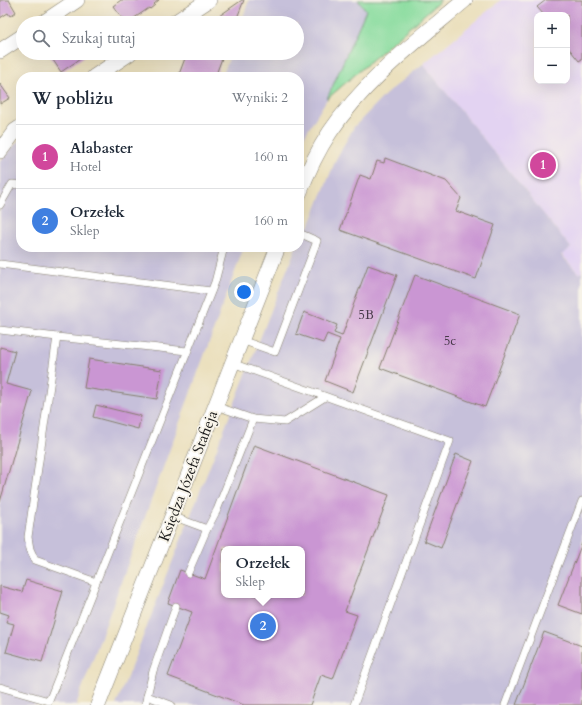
<!DOCTYPE html>
<html lang="pl">
<head>
<meta charset="utf-8">
<style>
  body { margin:0; font-family:Cardo,serif; background:#f6f6f7; color:#1f2937 }
  .controls { position:absolute; right:12px; top:12px; display:grid; overflow:hidden; border-radius:8px; box-shadow:0 4px 16px #0002 }
  .controls button { width:36px; height:36px; display:grid; place-items:center; padding:0; border:0; border-bottom:1px solid #e0e1e3; background:#fff; color:#1f2937; font:20px sans-serif }
  .you { position:absolute; left:244px; top:292px; width:14px; height:14px; margin:-10px; border:3px solid #fff; border-radius:50%; background:#1a73e8; box-shadow:0 0 0 6px #1a73e833 }
  .badge { display:grid; place-items:center; width:26px; height:26px; border-radius:50%; background:#c8321e; color:#fff; font-size:13px; font-weight:700 }
  .pin { position:absolute; translate:-50% -50%; border:2px solid #fff; box-shadow:0 1px 4px #0006 }
  .popup { position:absolute; left:221px; top:546px; width:84px; height:52px; box-sizing:border-box; display:grid; place-content:center; border-radius:8px; background:#fff; filter:drop-shadow(0 1px 3px #0005); font-size:13px; white-space:nowrap; color:#747a83 }
  .popup b { font-size:15px; color:#1f2937 }
  .popup::after { content:''; position:absolute; left:50%; top:100%; margin-left:-8px; border:8px solid transparent; border-top-color:#fff }
  .list { margin:0; padding:0; list-style:none }
  h2 { display:flex; justify-content:space-between; align-items:center; height:52px; margin:0; padding:0 16px; font-size:17px }
  h2 small { font-size:13px; font-weight:400; color:#747a83 }
  .list li { display:grid; grid-template-columns:26px 1fr auto; gap:12px; align-items:center; box-sizing:border-box; height:64px; padding:0 16px; border-top:1px solid #e0e1e3 }
  .list b { display:block; font-size:15px; white-space:nowrap }
  .list p { margin:0; font-size:13px; white-space:nowrap; color:#747a83 }
  .list em { font-size:13px; font-style:normal; color:#747a83 }
  .icon { flex:none; width:22px; height:22px; fill:none; stroke:currentColor; stroke-width:2; stroke-linecap:round; stroke-linejoin:round }
  .map { position:relative; flex:none; width:582px; height:705px; overflow:hidden }
  .search { position:absolute; background:#fff; box-shadow:0 4px 16px #0002; left:16px; top:16px; width:288px; height:44px; display:flex; align-items:center; gap:10px; box-sizing:border-box; padding:0 14px; border-radius:22px; color:#747a83; font-size:15px }
  .panel { position:absolute; background:#fff; box-shadow:0 4px 16px #0002; left:16px; top:72px; width:288px; height:180px; border-radius:16px }
  .map>svg:first-child { display:block }
</style>
</head>
<body>
<div class="map">
<svg width="582" height="705" viewBox="0 0 582 705">
  <rect width="100%" height="100%" fill="#f7f3e8"/>
  <filter id="ink" filterUnits="userSpaceOnUse"><feTurbulence type="fractalNoise" baseFrequency=".025" numOctaves="2"/><feDisplacementMap in="SourceGraphic" scale="8" xChannelSelector="R" yChannelSelector="G"/><feConvolveMatrix kernelMatrix="1 2 1 2 8 2 1 2 1" color-interpolation-filters="sRGB"/></filter>
  <filter id="wash" filterUnits="userSpaceOnUse"><feTurbulence type="fractalNoise" baseFrequency=".012" numOctaves="4" result="noise"/><feDisplacementMap in="SourceGraphic" scale="16" xChannelSelector="R" yChannelSelector="G"/><feGaussianBlur stdDeviation="0.9" result="paint"/><feColorMatrix in="noise" values="0 0 0 0 0 0 0 0 0 0 0 0 0 0 0 0 0 1.4 0 .05"/><feComposite in="paint" operator="in"/></filter>
  <g filter="url(#wash)">
    <rect width="100%" height="100%" fill="#ebe0be"/>
    <path fill="#e3d3f2" fill-rule="evenodd" d="M501 0H582V272L579 274 561 254 571 248 423 64ZM537 15H567V81H537Z"/>
    <g fill="#c6c0da" fill-rule="evenodd">
      <polygon points="249,0 358,0 366,10 327,99 299,145 299,77 222,77 231,53 297,53 297,23 241,23"/>
      <path d="M423 64 571 248 561 255 579 274 582 272V705H116L296 247H299V239L304 225 309 227 336 159 354 127 386 94ZM224 549H302V595H224Z"/>
      <polygon points="21,138 21,247 244,247 76,705 0,705 0,161"/>
    </g>
    <polygon fill="#88dc9e" stroke="#527c5d" points="358,0 441,0 327,99 366,10"/>
    <g id="blocks">
      <g fill="#ca96d3" fill-rule="evenodd">
        <polygon points="0,0 9,0 16,12 10,16 8,13 0,18"/>
        <polygon points="121,0 159,0 154,4 155,5 150,9 149,8 127,23 126,23 113,6"/>
        <polygon points="242,0 244,0 235,23 209,23"/>
        <polygon points="546,0 582,0 582,59 579,61 567,46 567,40 568,39 567,37 567,15 544,15 537,7"/>
        <polygon points="96,19 99,23 90,23"/>
        <polygon points="51,53 85,53 86,55 61,72 49,54"/>
        <polygon points="187,53 224,53 215,77 178,77"/>
        <polygon points="0,84 10,98 0,104"/>
        <polygon points="385,158 446,181 461,198 456,211 495,225 476,279 340,230 360,175 371,179 377,161 384,163"/>
        <polygon points="368,265 397,275 353,392 325,381 340,339 327,334 323,343 296,334 304,312 337,325 334,333 342,336"/>
        <polygon points="415,275 520,314 485,407 380,368"/>
        <polygon points="0,347 15,351 6,384 32,391 0,502"/>
        <polygon points="89,359 162,370 157,399 84,388"/>
        <polygon points="96,405 141,416 138,429 93,417"/>
        <path d="M254 445 389 495 345 611 357 615 333 679 321 675 310 705H244L168 676 192 612 168 603 180 570 205 579ZM224 549H302V595H224Z"/>
        <polygon points="456,454 473,461 441,548 424,541"/>
        <polygon points="582,543 582,614 558,605"/>
        <polygon points="26,580 63,591 42,662 6,652 14,624 6,622 9,615 0,612 0,586 22,592"/>
        <polygon points="544,632 582,646 582,705 516,705"/>
      </g>
    </g>
  </g>
  <g filter="url(#ink)">
    <use href="#blocks" fill-opacity="0" stroke="#847e6d" stroke-width="1"/>
    <g fill="none" stroke-linecap="round" stroke-linejoin="round">
      <defs>
        <g id="service">
          <polyline points="0,205 12,184 21,185"/>
          <polyline points="0,264 211,291"/>
          <polyline points="0,330 57,337 187,351"/>
          <polyline points="57,337 28,537 30,549 35,560 96,582"/>
          <polyline points="241,340 275,352 317,241 299,233"/>
          <polyline points="232,363 450,441 354,705"/>
          <polyline points="216,406 253,419 285,422 325,397"/>
          <polyline points="172,516 207,529"/>
          <polyline points="188,573 207,529 217,510 253,419"/>
          <polyline points="0,687 49,701 215,282 224,247"/>
          <polyline points="147,696 171,705"/>
          <polyline points="145,705 153,671 176,606"/>
          <polyline points="505,705 582,501"/>
        </g>
        <g id="minor">
          <polyline points="43,23 77,0"/>
          <polyline points="174,23 209,0"/>
          <polyline points="0,51 23,36"/>
          <polyline points="94,77 130,53"/>
          <polyline points="0,151 15,131 21,127"/>
          <path d="M299 194C307 173 318 150 330 132 365 80 418 40 465 0"/>
          <polyline points="98,705 278,247"/>
        </g>
      </defs>
      <use href="#service" stroke="#847e6d" stroke-width="8"/>
      <use href="#minor" stroke="#847e6d" stroke-width="16"/>
      <use href="#service" stroke="#fff" stroke-width="7"/>
      <use href="#minor" stroke="#fff" stroke-width="15"/>
    </g>
  </g>
  <g text-anchor="middle" dominant-baseline="central" stroke-width="3.5" stroke-linejoin="round" paint-order="stroke">
    <g font-size="13" fill="#483a4a">
      <text x="366" y="315">5B</text>
      <text x="450" y="341">5c</text>
    </g>
    <g font-size="15" fill="#1c1c1c" stroke="#f7f3e8">
      <text transform="translate(188 476) rotate(-69)">Księdza Józefa Stafieja</text>
    </g>
  </g>
</svg>
<div class="controls">
<button>+</button>
<button>−</button>
</div>
<div class="you"></div>
<div class="pin badge" style="left:543px;top:165px;background:#d1479c">1</div>
<div class="pin badge" style="left:263px;top:626px;background:#3f7fe0">2</div>
<div class="popup"><b>Orzełek</b>Sklep</div>
<div class="search"><svg class="icon" aria-label="search" viewBox="0 0 24 24"><circle cx="10" cy="10" r="6"/><path d="M15 15l6 6"/></svg>Szukaj tutaj</div>
<section class="panel">
<h2>W pobliżu<small>Wyniki: 2</small></h2>
<ul class="list">
<li><span class="badge" style="background:#d1479c">1</span><div><b>Alabaster</b><p>Hotel</p></div><em>160 m</em></li>
<li><span class="badge" style="background:#3f7fe0">2</span><div><b>Orzełek</b><p>Sklep</p></div><em>160 m</em></li>
</ul>
</section>
</div>
</body>
</html>
